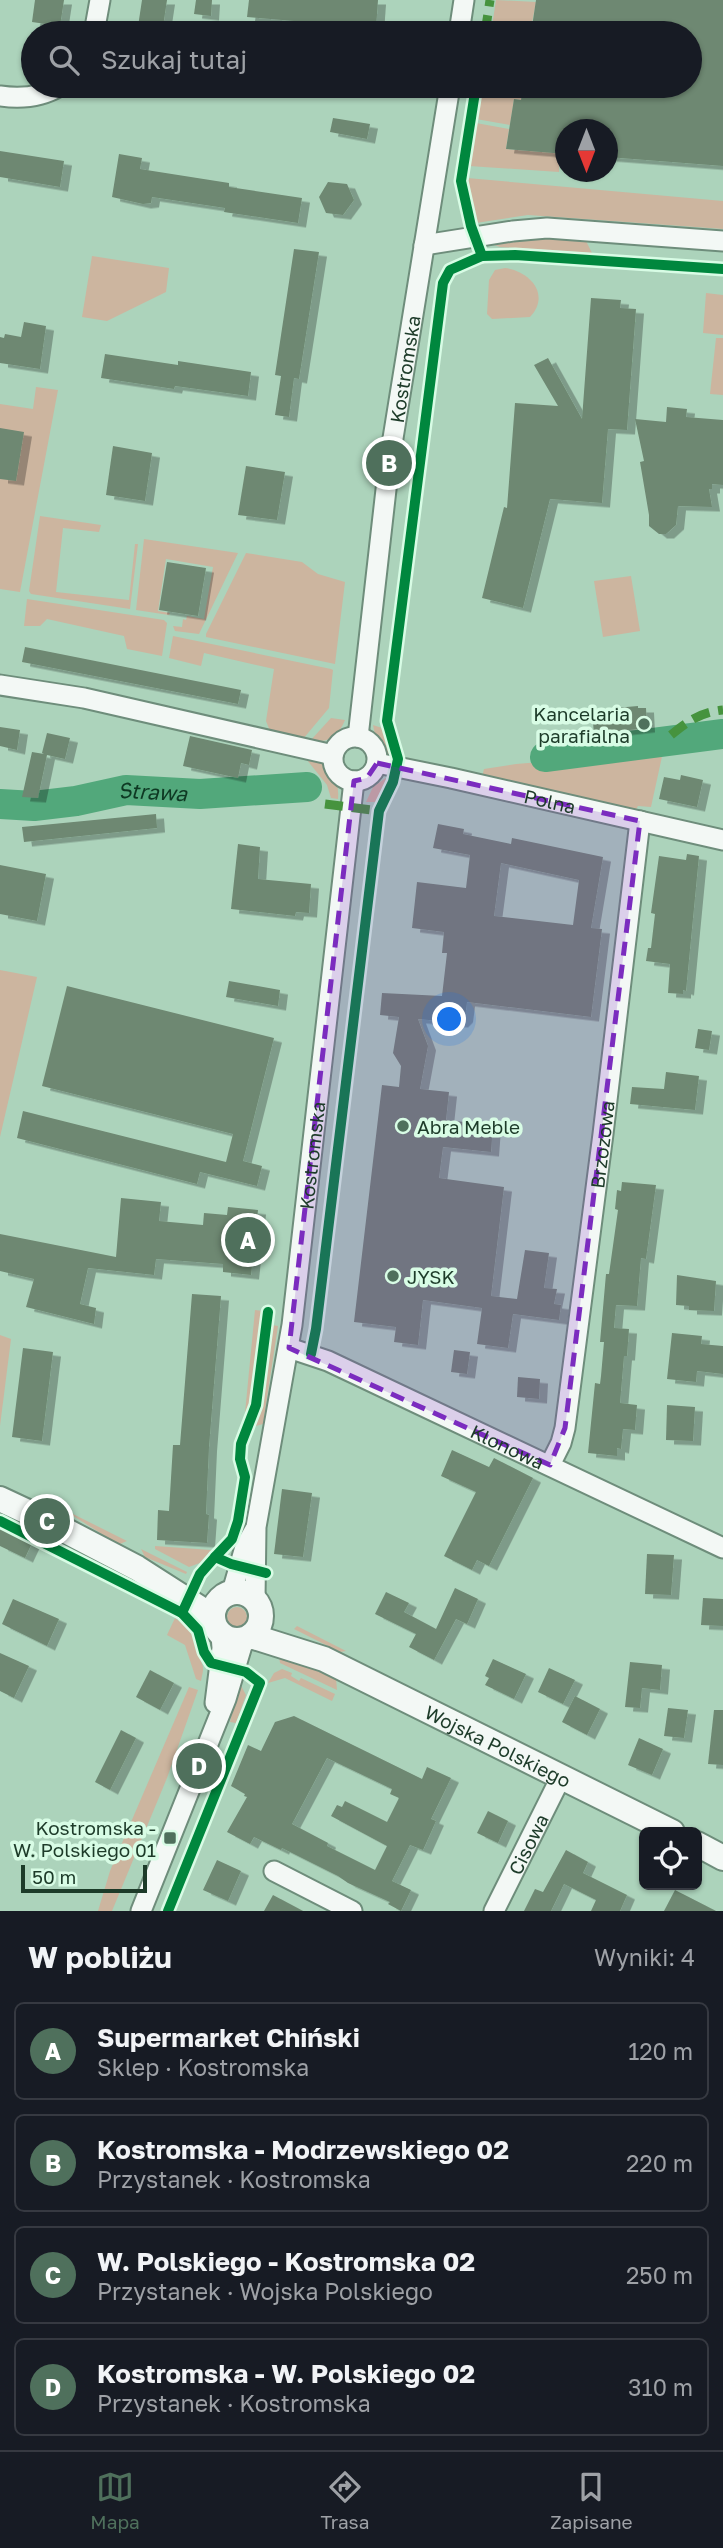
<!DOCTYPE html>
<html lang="pl">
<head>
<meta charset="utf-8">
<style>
  body { margin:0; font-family:"Golos Text",sans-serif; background:#242831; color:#f1f3f6 }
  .controls { position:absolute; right:21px; bottom:21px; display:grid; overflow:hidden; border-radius:10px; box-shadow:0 2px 5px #0004 }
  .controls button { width:63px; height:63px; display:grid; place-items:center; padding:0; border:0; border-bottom:2px solid #363941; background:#171b24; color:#f1f3f6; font:35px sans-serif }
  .compass { position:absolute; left:555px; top:119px; width:63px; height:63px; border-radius:50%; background:#171b24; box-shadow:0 2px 5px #0004; rotate:180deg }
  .scale { position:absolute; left:21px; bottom:18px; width:126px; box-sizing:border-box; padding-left:7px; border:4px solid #1d3b29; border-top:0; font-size:19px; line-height:24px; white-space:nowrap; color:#1d3b29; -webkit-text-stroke:5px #d8fce5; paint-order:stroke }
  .you { position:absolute; left:450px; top:1020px; width:24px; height:24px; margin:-18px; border:5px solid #fff; border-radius:50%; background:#1a73e8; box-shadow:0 0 0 10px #1a73e833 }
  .badge { display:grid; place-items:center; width:46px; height:46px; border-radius:50%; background:#4f705c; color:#fff; font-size:23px; font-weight:700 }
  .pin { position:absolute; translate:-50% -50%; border:4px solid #fff; box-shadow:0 2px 7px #0006 }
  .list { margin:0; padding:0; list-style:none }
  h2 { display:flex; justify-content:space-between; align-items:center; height:91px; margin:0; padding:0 28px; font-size:30px }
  h2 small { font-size:23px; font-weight:400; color:#9ea1a6 }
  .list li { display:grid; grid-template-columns:46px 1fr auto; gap:21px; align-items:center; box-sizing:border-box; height:98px; margin:0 14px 14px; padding:0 14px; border:2px solid #363941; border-radius:10px }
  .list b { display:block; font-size:26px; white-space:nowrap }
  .list p { margin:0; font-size:23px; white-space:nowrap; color:#9ea1a6 }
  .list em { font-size:23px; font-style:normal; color:#9ea1a6 }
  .icon { flex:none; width:38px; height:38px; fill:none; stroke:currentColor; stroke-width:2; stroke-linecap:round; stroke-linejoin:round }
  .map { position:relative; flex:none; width:723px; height:1911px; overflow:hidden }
  .search { position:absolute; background:#171b24; box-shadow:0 2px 5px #0004; left:21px; right:21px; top:21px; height:77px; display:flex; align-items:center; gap:18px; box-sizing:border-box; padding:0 24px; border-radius:38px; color:#9ea1a6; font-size:26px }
  .sheet { height:539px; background:#171b24 }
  nav { display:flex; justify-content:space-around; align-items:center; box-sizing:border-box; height:98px; border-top:2px solid #363941; background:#171b24; font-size:19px; color:#9ea1a6 }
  nav a { display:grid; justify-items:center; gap:4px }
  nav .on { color:#4f705c }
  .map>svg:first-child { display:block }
</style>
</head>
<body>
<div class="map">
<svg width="723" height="1911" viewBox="0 0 723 1911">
  <defs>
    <filter id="shadow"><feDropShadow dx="8" dy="4.5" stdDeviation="0" flood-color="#0004"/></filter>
  </defs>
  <rect width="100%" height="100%" fill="#acd3bb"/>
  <g fill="#ccb59f">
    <polygon points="496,0 536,2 530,33 491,33"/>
    <polygon points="482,86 523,86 521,100 514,99 510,125 476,119"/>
    <polygon points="476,123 509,129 506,149 560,153 559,172 469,166"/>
    <polygon points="467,178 723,201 723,229 528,215 476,223 465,184"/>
    <polygon points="528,237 585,239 592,253 500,247 488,243"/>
    <polygon points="92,256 169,268 166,292 107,321 82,317"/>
    <path d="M505 268C530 271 551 295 530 317L492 319 487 314 489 280 495 270Z"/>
    <polygon points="706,293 723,295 723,335 703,333"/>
    <polygon points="716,338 723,338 723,395 710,394"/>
    <polygon points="36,387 58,390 20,592 0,589 0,404 33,409"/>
    <polygon points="40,516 101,525 99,532 63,528 56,592 129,600 135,544 138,544 130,609 31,594 29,591"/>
    <polygon points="144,539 238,553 199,634 175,631 173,626 182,627 183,619 186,620 187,616 204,619 213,567 166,559 158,611 170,613 169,615 136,610"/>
    <polygon points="246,553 302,562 318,574 345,582 335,664 206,637 206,634"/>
    <polygon points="631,576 640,631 603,637 594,581"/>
    <polygon points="27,599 164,620 167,623 162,656 127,649 124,636 47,619 40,626 24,626"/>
    <polygon points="173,636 331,669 333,670 329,708 303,739 270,731 266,721 274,669 204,653 201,666 169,658"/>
    <path d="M331 718 345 720C338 737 328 743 310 741Z"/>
    <polygon points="373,725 385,729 391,757 377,744"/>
    <polygon points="663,752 651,807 638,806 635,811 482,777 484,769 516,764"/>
    <path d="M308 757C328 765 340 777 338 799L331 798 327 785 307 760Z"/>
    <polygon points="387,777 376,802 366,802 373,787"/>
    <polygon points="0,970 37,977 0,1137"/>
    <polygon points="255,1310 263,1311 252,1407 244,1423"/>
    <polygon points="272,1325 278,1326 263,1424 252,1427 263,1399"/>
    <polygon points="0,1335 11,1339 0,1426"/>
    <polygon points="59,1507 127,1541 120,1544 113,1541"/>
    <polygon points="155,1546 211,1550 212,1551 205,1561 189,1567 155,1549"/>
    <polygon points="141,1549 187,1572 186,1574 145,1557"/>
    <circle cx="237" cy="1617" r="10"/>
    <path d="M175 1618C195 1632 193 1633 199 1654 203 1669 205 1664 201 1681L196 1679 185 1645 167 1635Z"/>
    <polygon points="297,1626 346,1651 340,1652 294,1629"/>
    <polygon points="279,1656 330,1674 336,1678 337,1690 280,1663"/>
    <polygon points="282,1669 292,1673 291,1676 299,1681 301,1678 335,1694 332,1701 285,1678 268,1683 274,1673"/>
    <polygon points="239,1682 246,1695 236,1723 230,1722"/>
    <polygon points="189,1687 198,1690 167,1778 112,1911 98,1911 110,1871"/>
  </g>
  <polygon fill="#52a87b" points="269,783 275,787 308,784 310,791 271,794"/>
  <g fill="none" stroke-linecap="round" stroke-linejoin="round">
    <g stroke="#52a87b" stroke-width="30">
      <polyline points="545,757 723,734"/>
      <path id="s1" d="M0 804 34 806 76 801 126 790 200 794 307 787"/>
    </g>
  </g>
  <g fill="#6e8872" fill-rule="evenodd" filter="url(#shadow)">
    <polygon points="35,0 64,0 60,26 32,22"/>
    <polygon points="142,0 167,0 162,33 137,33"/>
    <polygon points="196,0 212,0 211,16 194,14"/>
    <polygon points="249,0 378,0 376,28 247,17"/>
    <polygon points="536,0 723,0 723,166 607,157 607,130 565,130 565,154 506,149 514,99 521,100 523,86 690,86 690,33 534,33 534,28 532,27"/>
    <polygon points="333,118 370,124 367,139 330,132"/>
    <polygon points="0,151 64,161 60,187 0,177"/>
    <polygon points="119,154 142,158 140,169 229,183 229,187 302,198 298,223 224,212 225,208 152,197 151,203 143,204 112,197"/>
    <polygon points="328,182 347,184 354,200 343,215 326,213 319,197"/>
    <polygon points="294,249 319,252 299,379 294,378 289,417 275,415 281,376 275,375"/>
    <polygon points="591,298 621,300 620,308 636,309 627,430 608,429 602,503 550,499 523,608 482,598 504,507 507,508 515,403 558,406 534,365 548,358 582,419"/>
    <polygon points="24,322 46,326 40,369 0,363 0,337 4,338 5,334 21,337"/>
    <polygon points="105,354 178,365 178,361 251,372 248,396 175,386 174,389 101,378"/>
    <polygon points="667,407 687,409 686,417 723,420 723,485 712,484 712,489 709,489 712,507 678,506 676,525 666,534 659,534 649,526 649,515 640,462 644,461 635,419 666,422"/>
    <polygon points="0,428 24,432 16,481 0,479"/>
    <polygon points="113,446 152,453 145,501 106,495"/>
    <polygon points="246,466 285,472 277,520 238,515"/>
    <polygon points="167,562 206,568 198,616 159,610"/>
    <polygon points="25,647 241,690 238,704 22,662"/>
    <polygon points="638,706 638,708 646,708 647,728 594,734 592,710"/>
    <polygon points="0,727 20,730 17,750 0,746"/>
    <polygon points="47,733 70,738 65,759 47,755 38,798 22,797 32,752 44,754 42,753"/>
    <polygon points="190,736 252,750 249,765 241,763 238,778 183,766"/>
    <polygon points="681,775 703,780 697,807 659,799 664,777 680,780"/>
    <polygon points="156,814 157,828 24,842 22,827"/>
    <path d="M438 824 464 829 463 834 511 844 512 838 603 857 591 928 602 929 591 1017 467 1002 465 1018 460 1023 418 1019 428 1046 420 1089 449 1092 446 1120 493 1125 491 1152 443 1147 439 1178 504 1187 491 1296 517 1299 525 1250 549 1253 544 1288 557 1289 554 1304 561 1305 559 1320 513 1314 508 1348 477 1344 482 1308 423 1300 418 1345 394 1342 396 1327 354 1322 382 1085 399 1087 401 1066 393 1053 399 1017 380 1015 382 993 442 996 447 953H442L444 932 412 928 417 882 466 888 470 855 433 848ZM501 863 579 880 573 925 494 916Z"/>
    <polygon points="238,844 260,847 258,879 311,884 309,913 296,912 295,916 231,909"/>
    <polygon points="687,854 699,856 686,991 683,990 683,994 668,993 670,964 646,961 648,948 651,948 655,914 651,913 659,856 686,860"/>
    <polygon points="0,865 46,874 37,921 0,914"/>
    <polygon points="229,981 280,990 278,1006 226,997"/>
    <polygon points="67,986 274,1038 243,1161 262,1166 257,1186 200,1172 197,1184 17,1138 23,1111 226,1162 233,1134 42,1086"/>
    <polygon points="698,1029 712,1031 709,1050 695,1048"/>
    <polygon points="666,1072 699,1076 695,1110 630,1104 632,1087 664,1089"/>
    <polygon points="622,1182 656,1185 646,1259 641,1258 637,1306 616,1305 614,1328 629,1329 627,1356 624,1356 620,1403 637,1405 635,1430 623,1429 621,1449 617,1448 617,1456 588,1453 595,1383 600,1384 601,1376 604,1342 600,1342 606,1274 609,1274 618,1210 615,1209 617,1190 621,1191"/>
    <polygon points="121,1198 161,1202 159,1221 203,1225 204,1213 227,1215 228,1207 258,1210 251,1275 223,1272 223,1264 156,1259 154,1275 88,1268 80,1304 96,1308 94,1324 26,1307 34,1279 0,1271 0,1234 116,1257"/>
    <polygon points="677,1275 716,1281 714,1311 689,1310 689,1306 676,1305"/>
    <polygon points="192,1294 221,1296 209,1447 206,1514 209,1515 207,1543 157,1540 158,1510 169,1511 173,1445 180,1445"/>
    <polygon points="672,1333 702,1336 701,1344 723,1346 723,1374 697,1371 696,1382 667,1379"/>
    <polygon points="23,1348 53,1352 42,1441 12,1437"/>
    <polygon points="454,1350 470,1352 467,1374 451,1372"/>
    <polygon points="518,1377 540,1379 539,1399 517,1397"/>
    <polygon points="667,1405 695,1407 693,1441 666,1440"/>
    <polygon points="452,1450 489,1467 494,1458 533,1478 489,1566 477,1560 472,1570 444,1556 476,1492 441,1476"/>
    <polygon points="282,1489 312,1493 303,1557 274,1554"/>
    <polygon points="0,1529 32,1543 25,1558 0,1546"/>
    <polygon points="647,1554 674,1555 671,1595 645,1594"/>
    <polygon points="455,1588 478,1599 467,1624 456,1619 434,1660 409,1647 416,1634 375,1614 386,1592 409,1603 404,1612 436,1629"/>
    <polygon points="703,1598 723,1599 723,1626 701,1625"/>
    <polygon points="13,1599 59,1619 47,1646 2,1624"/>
    <polygon points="0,1653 29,1666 14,1698 0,1691"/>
    <polygon points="493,1659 526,1674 514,1699 485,1685 489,1678 485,1676"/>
    <polygon points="630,1662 662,1665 660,1690 642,1688 640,1708 625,1707"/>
    <polygon points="549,1668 575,1680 563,1704 538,1692"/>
    <polygon points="150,1670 174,1683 160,1710 136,1697"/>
    <polygon points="575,1696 600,1709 587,1735 562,1722"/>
    <polygon points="668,1708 688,1710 684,1738 664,1736"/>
    <polygon points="714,1710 723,1710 723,1765 708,1764"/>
    <path d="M294 1716 422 1779 427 1767 451 1778 431 1819 436 1821 423 1850 410 1845 392 1881 411 1890 401 1911 388 1904 390 1902 348 1883 338 1876 282 1848 281 1850 254 1837 250 1844 227 1832 247 1797 244 1796 245 1794 231 1786 248 1745 261 1751 275 1722ZM327 1758 392 1789 390 1794 399 1798 387 1822 345 1801 342 1807 337 1805 331 1816 387 1846 375 1870 327 1846 328 1843 292 1824Z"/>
    <polygon points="121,1730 136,1738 110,1790 95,1782"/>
    <polygon points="639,1738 663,1749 652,1775 628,1765"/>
    <polygon points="488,1811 508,1821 498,1843 477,1833"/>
    <polygon points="566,1850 588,1862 583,1873 627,1895 620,1911 591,1911 596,1900 564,1884 551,1911 524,1911 535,1889 543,1892"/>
    <polygon points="217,1860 241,1871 228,1901 203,1890"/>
    <polygon points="675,1890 716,1911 664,1911"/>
    <polygon points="273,1895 303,1911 264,1911"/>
  </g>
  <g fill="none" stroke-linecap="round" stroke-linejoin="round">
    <defs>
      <g id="minor">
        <polyline points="94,33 100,0"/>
        <polyline points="459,33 464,0"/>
        <path d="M0 96C21 99 42 97 60 86"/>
        <polyline points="424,245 513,231 547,228 723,241"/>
        <polyline points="0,685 84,698 333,755"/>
        <circle cx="355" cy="759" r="22"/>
        <path id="s2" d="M358 737 389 463 450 86"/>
        <path id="s3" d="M377 763 451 778 723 840"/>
        <path id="s4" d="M289 1348 328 1361 723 1548"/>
        <path id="s5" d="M550 1465 561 1443 565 1428 603 1134 640 821"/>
        <polyline points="232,1592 245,1547 254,1531"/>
        <path id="s6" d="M255 1599 256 1527 292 1325 354 781"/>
        <polyline points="215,1703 222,1648 221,1635"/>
        <polyline points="274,1871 352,1911"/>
        <polyline points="141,1911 226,1699 244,1639"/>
        <path id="s7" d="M494 1911 561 1777"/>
      </g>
      <g id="major">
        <polyline points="0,1499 47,1521 137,1568 212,1616"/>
        <circle cx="237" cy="1616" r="24"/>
        <path id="s8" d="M251 1636 324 1659 672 1832"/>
        <polyline points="697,1844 723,1858"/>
      </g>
    </defs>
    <use href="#minor" stroke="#6e8d7b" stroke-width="23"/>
    <use href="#major" stroke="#6e8d7b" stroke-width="28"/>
    <use href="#minor" stroke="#f3f8f5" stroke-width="19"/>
    <use href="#major" stroke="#f3f8f5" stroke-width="24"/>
    <g stroke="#46933e" stroke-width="9" stroke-dasharray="18 9" stroke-linecap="butt">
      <polyline points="485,33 490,0"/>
      <path d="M671 735C688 721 701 712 723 710"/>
      <polyline points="325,804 379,811"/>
    </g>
    <defs>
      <g id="cycleway">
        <polyline points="482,256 515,255 723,269"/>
        <polyline points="311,1354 316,1329 379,811 393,782 398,759 387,721 443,283 450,270 482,256 471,226 461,181 476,86"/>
        <polyline points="0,1521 182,1613 198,1630 204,1652 211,1663 246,1672 260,1683 168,1911"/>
        <polyline points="215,1557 232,1539 238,1521 245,1477 240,1459 241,1444 256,1405 268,1312"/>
        <polyline points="182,1613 200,1574 215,1557 231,1564 266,1573"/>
      </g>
    </defs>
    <use href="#cycleway" stroke="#d8fce5" stroke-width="15"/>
    <use href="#cycleway" stroke="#00873e" stroke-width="10"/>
  </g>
  <path fill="#7b2cbf" fill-opacity="0.2" stroke="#7b2cbf" stroke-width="5" stroke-dasharray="14 9" stroke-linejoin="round" d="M377 763 640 821 565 1428 550 1465 289 1348 354 781 367 778Z"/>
  <g fill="#4f705c" stroke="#d8fce5" stroke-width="2.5">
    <circle cx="644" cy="724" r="7"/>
    <circle cx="403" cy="1126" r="7"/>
    <circle cx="393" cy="1276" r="7"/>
    <rect x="163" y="1831" width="14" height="14" rx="3.5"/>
  </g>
  <g text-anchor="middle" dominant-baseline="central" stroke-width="7" stroke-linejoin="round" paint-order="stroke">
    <g font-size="19" fill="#1d3b29" stroke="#d8fce5">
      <text stroke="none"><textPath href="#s2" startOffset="371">Kostromska</textPath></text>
      <text stroke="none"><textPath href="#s3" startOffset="177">Polna</textPath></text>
      <text stroke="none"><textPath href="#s5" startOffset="326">Brzozowa</textPath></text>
      <text stroke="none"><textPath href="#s6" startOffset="448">Kostromska</textPath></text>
      <text stroke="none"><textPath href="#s4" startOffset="240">Klonowa</textPath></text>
      <text stroke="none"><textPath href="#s8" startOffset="271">Wojska Polskiego</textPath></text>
      <text stroke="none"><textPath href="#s7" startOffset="75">Cisowa</textPath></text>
    </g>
    <g font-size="19" fill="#1d3b29" stroke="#d8fce5" text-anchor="end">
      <text x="630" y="713">Kancelaria<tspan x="630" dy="22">parafialna</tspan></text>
      <text x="417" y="1126" text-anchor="start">Abra Meble</text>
      <text x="407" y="1276" text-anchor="start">JYSK</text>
      <text x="156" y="1827">Kostromska -<tspan x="156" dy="22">W. Polskiego 01</tspan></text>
    </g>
    <g font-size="21" font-style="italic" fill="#0e3923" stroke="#d8fce5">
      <text stroke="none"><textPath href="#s1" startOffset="154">Strawa</textPath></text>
    </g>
  </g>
</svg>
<div class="controls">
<button><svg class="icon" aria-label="locate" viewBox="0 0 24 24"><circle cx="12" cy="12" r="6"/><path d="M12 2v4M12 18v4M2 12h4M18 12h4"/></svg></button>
</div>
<svg class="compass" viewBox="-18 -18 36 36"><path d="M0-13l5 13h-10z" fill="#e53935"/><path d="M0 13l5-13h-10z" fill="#9ea1a6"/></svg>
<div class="scale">50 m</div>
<div class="you"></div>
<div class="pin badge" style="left:248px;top:1240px">A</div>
<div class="pin badge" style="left:389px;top:463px">B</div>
<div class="pin badge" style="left:47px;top:1521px">C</div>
<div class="pin badge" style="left:199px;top:1766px">D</div>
<div class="search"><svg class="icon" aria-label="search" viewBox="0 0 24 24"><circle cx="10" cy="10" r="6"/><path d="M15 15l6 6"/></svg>Szukaj tutaj</div>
</div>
<section class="sheet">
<h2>W pobliżu<small>Wyniki: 4</small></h2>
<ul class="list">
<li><span class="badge">A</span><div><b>Supermarket Chiński</b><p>Sklep · Kostromska</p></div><em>120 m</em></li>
<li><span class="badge">B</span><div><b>Kostromska - Modrzewskiego 02</b><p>Przystanek · Kostromska</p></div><em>220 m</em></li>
<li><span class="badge">C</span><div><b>W. Polskiego - Kostromska 02</b><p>Przystanek · Wojska Polskiego</p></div><em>250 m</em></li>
<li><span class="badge">D</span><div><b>Kostromska - W. Polskiego 02</b><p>Przystanek · Kostromska</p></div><em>310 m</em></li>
</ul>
</section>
<nav>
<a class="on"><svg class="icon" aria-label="map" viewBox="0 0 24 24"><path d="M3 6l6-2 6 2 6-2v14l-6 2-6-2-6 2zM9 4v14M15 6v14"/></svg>Mapa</a>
<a><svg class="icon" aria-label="directions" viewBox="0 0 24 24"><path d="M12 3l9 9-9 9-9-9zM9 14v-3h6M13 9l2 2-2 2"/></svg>Trasa</a>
<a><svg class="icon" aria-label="saved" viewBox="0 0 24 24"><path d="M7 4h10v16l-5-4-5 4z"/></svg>Zapisane</a>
</nav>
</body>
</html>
